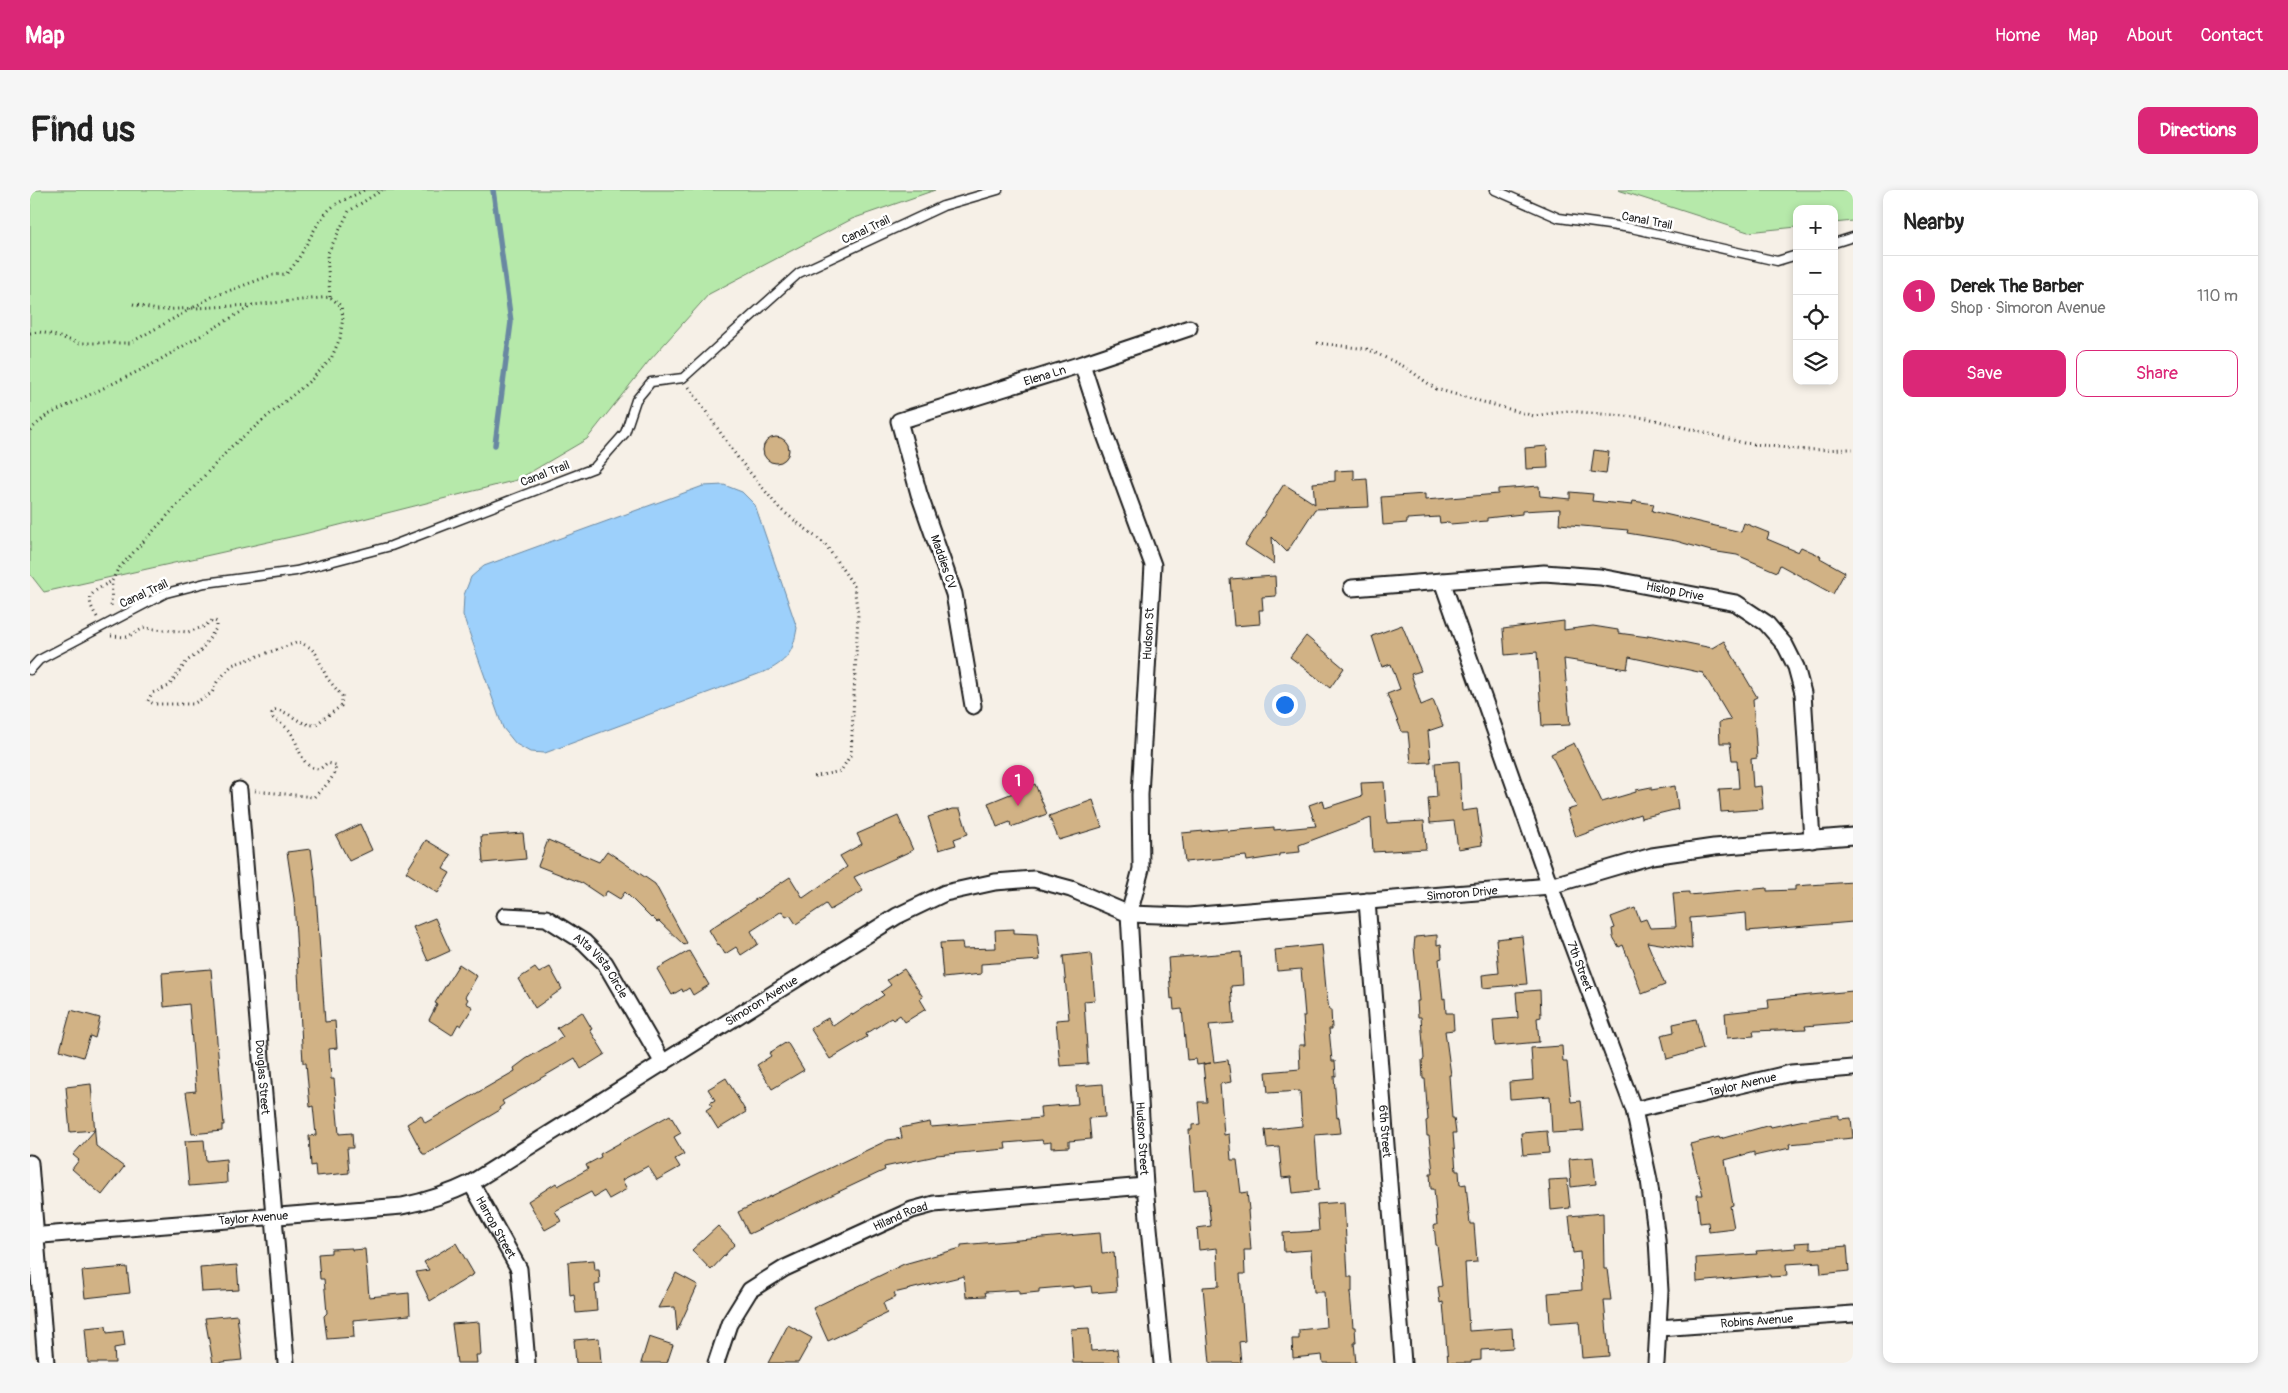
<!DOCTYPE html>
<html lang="en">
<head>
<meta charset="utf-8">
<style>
  body { margin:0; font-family:Pangolin,sans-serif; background:#f6f6f6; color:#222 }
  .controls { position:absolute; right:15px; top:15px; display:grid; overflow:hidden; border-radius:10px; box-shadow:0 2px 8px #0003 }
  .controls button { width:45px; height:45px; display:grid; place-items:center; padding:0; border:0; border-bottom:1px solid #e0e0e0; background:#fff; color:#222; font:25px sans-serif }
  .you { position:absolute; left:1254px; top:514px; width:18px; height:18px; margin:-12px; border:4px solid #fff; border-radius:50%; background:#1a73e8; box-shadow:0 0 0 8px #1a73e833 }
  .badge { display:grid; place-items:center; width:32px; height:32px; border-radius:50%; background:#db2777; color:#fff; font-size:16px; font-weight:700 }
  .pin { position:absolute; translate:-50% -41px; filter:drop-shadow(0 1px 2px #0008) }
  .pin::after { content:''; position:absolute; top:26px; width:18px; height:15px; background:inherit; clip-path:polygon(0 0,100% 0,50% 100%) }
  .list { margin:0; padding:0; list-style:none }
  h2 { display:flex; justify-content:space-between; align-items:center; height:65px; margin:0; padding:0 20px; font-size:21px }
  h2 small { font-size:16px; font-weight:400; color:#767676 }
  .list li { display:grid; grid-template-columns:32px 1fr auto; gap:15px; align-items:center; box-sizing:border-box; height:80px; padding:0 20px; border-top:1px solid #e0e0e0 }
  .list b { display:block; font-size:19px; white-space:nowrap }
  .list p { margin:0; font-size:16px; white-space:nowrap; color:#767676 }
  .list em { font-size:16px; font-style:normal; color:#767676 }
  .actions { display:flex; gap:10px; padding:15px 20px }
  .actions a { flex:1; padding:11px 0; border:1px solid #db2777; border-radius:10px; text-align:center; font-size:18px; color:#db2777 }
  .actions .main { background:#db2777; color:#fff }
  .icon { flex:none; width:28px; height:28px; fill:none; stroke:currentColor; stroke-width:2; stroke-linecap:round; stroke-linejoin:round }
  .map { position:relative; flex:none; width:1823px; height:1173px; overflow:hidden; border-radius:10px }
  header { display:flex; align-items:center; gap:30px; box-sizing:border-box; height:70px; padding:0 25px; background:#db2777; color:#fff }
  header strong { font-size:24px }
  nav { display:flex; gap:28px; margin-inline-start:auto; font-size:18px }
  .intro { display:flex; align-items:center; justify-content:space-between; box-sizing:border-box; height:120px; padding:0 30px }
  h1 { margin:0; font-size:35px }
  .button { padding:12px 22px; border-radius:10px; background:#db2777; color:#fff; font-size:18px; font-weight:700 }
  main { display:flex; gap:30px; padding:0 30px }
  aside { flex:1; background:#fff; border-radius:10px; box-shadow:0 2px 8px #0003 }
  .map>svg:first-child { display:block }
</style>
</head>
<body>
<header>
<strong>Map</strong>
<nav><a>Home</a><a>Map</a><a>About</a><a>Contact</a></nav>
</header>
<div class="intro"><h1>Find us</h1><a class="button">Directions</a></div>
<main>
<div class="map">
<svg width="1823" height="1173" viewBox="0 0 1823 1173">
  <rect width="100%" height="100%" fill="#f6f0e7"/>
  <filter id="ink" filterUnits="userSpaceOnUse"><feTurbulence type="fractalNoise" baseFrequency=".02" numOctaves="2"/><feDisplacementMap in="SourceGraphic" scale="10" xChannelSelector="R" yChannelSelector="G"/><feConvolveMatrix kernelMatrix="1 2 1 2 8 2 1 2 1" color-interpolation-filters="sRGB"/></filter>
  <g filter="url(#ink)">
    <g fill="#b6e9aa" stroke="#698263">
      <polygon points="0,0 905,0 822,29 679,104 619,171 557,249 487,290 274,344 14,402 0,384"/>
      <polygon points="1588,0 1823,0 1823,31 1804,33 1804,19 1767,19 1767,37 1718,42"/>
    </g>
    <path fill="#9dd0fb" stroke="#6988a2" d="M694 295 712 302 725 315 767 438C763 461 759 469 739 480L515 563 500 562 486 554 473 538 433 425 434 405 441 387 454 376 673 296Z"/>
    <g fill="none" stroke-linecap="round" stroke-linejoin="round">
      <polyline stroke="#6988a2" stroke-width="5.5" points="463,0 481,132 465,255"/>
    </g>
    <g fill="#d1b285" stroke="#1c1c1c">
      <circle cx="746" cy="260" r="13"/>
      <polygon points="1517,256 1518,278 1496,279 1495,258"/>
      <polygon points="1564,260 1579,262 1576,284 1561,282"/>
      <polygon points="1324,280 1324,290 1337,289 1339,317 1285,319 1257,362 1242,347 1244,374 1215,355 1254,294 1285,314 1283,293 1305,291 1305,281"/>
      <polygon points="1509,296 1510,306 1540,309 1540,302 1563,304 1562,311 1602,315 1603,311 1624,314 1622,321 1711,342 1714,333 1739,343 1737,349 1768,362 1771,357 1791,366 1790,368 1815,382 1803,404 1750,375 1747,382 1707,365 1681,361 1646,351 1597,343 1598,340 1529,334 1530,319 1492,321 1492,324 1457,328 1457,331 1420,334 1419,332 1410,333 1409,327 1377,329 1377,333 1353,335 1351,307 1395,304 1395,310 1468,304 1468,299"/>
      <polygon points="1245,386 1246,406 1232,407 1233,420 1229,420 1230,434 1204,436 1200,389"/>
      <polygon points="1534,431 1534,440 1563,436 1588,440 1588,443 1618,447 1618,445 1682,458 1694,451 1727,507 1723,509 1727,568 1721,569 1723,597 1731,596 1733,619 1691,622 1689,599 1709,598 1707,570 1702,570 1700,553 1690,553 1689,532 1701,530 1673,483 1599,467 1597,479 1534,469 1540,535 1512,536 1507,462 1475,465 1473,439"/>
      <polygon points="1372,435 1391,481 1381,484 1391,515 1403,510 1413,536 1398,541 1401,572 1381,573 1378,542 1372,542 1357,504 1370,499 1361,474 1352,477 1342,446"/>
      <polygon points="1276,446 1314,478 1300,498 1260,467"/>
      <polygon points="1544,553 1572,612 1606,602 1606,600 1621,597 1621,600 1645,596 1648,619 1611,628 1610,624 1546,647 1537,620 1547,617 1521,564"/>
      <polygon points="1429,571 1432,621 1447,619 1452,655 1428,659 1424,631 1400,633 1398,608 1407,607 1405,573"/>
      <polygon points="1354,592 1357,633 1394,631 1396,659 1343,662 1341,628 1269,655 1270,662 1249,664 1249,666 1217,671 1216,666 1155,672 1152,643 1197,639 1198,641 1244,637 1244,640 1286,636 1279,615 1293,610 1295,618 1332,606 1331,593"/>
      <polygon points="1005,594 1017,624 981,637 980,632 967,637 958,613"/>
      <polygon points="1063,610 1072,637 1029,650 1019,626"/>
      <polygon points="922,619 930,619 938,644 924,649 926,655 909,660 898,627"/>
      <polygon points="868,626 883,660 824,687 833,701 800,720 796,714 766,734 760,725 756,727 752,721 721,741 728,754 711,765 706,757 695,764 689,754 688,755 679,740 686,735 760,687 773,708 817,677 810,666 832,654 827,644"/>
      <polygon points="330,634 342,660 319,671 306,646"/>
      <polygon points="493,643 496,669 453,673 451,646"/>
      <polygon points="396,650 421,665 413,679 420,683 408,703 376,682"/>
      <polygon points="518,650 569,672 577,661 625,694 657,753 654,755 629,731 627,732 622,727 621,728 595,702 590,709 577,701 573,707 552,693 508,676"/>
      <polygon points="281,659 285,690 295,832 305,831 307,858 299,859 301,889 304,889 309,944 322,943 323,958 317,958 319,983 286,986 285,975 281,976 279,946 286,945 283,916 280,917 276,873 273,873 264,709 257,662"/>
      <polygon points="1823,692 1823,732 1717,741 1716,723 1660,728 1662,759 1617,752 1635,795 1612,804 1593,755 1589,757 1583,747 1582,739 1585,738 1581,727 1605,718 1610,731 1616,729 1620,738 1646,737 1643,703 1659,702 1659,705 1737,698 1737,701 1765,700 1765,696"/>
      <polygon points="405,728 420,761 398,771 383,737"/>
      <polygon points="984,739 984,743 1007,744 1010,770 951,774 951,784 913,788 910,753 932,752 933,759 966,758 965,740"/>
      <polygon points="1407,745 1407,755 1411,754 1412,768 1409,769 1413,809 1415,808 1416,823 1423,823 1424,840 1415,841 1421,885 1419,885 1422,928 1424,928 1426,943 1423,943 1426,981 1429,981 1430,995 1436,994 1440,1034 1444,1034 1447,1072 1435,1073 1439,1141 1482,1138 1483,1158 1451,1160 1451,1170 1441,1171 1441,1173 1418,1173 1413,1112 1410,1113 1408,1097 1412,1096 1407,1055 1406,1055 1404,1035 1407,1035 1404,999 1401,999 1400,983 1403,983 1399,946 1397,946 1396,931 1398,930 1395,889 1393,889 1392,870 1394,869 1391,827 1388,827 1387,811 1389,811 1384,757 1385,747"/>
      <polygon points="1492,746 1497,794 1453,798 1452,785 1469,783 1466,749"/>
      <polygon points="1292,755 1296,799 1299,820 1301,820 1302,839 1299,839 1302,871 1305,871 1306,886 1304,886 1307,928 1309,927 1311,943 1285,945 1289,1000 1263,1003 1261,987 1252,988 1249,957 1237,958 1235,940 1272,936 1270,901 1238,903 1236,882 1270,879 1269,855 1275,855 1273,826 1275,826 1271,779 1247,781 1245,760"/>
      <polygon points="659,761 679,795 663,805 659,798 653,802 652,799 642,805 627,779"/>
      <polygon points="1211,762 1213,795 1201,796 1204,833 1179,835 1184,872 1198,870 1201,892 1190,894 1194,945 1199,944 1201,970 1207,970 1211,1003 1217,1002 1219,1020 1218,1020 1221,1060 1214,1060 1215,1084 1210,1084 1215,1151 1209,1152 1211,1173 1180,1173 1173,1097 1189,1096 1187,1058 1169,1060 1167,1038 1181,1036 1177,999 1164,1000 1159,940 1162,940 1162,935 1170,934 1168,912 1177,912 1173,874 1181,873 1167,875 1166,869 1157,870 1152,819 1144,820 1143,808 1141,809 1138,768"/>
      <polygon points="1061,763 1065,810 1054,811 1058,874 1030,876 1026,830 1039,829 1033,766"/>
      <polygon points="429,774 447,786 435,807 438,809 436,813 443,817 431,836 428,834 422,845 399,830 407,814 405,813"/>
      <polygon points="520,777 532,799 505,818 488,789 505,778 509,783"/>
      <polygon points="181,779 194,935 192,935 192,941 162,944 156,902 166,901 159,814 134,817 132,783"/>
      <polygon points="874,779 893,807 890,809 896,819 875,832 870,825 863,830 861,828 836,844 837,847 800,869 780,838 798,828 803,836 822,823 823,825 854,805 851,802 861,795 857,790"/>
      <polygon points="1510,800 1511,827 1507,828 1509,852 1465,856 1463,830 1488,828 1486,802"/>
      <polygon points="1823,801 1823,832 1775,836 1776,839 1723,841 1724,846 1697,848 1695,823 1739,818 1738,809"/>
      <polygon points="41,820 70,828 65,848 60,846 53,867 30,860"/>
      <polygon points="552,822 562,839 560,840 575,864 551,879 545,868 472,911 474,914 469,918 470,920 396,964 393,964 377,934 391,925 395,933 485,881 484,878 496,869 533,847 527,838"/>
      <polygon points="1666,829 1673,859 1637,869 1631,845 1644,842 1643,834"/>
      <polygon points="757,852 774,880 742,899 727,875 741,866 739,863"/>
      <polygon points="1532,856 1533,872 1537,872 1541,912 1551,911 1554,941 1522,943 1520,906 1480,909 1479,892 1503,890 1501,858"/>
      <polygon points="696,888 716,922 688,939 676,920 682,916 680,913 685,910 678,899"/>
      <polygon points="61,894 66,956 94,977 72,1005 42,979 49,970 43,965 65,940 40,942 36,897"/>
      <polygon points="1073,894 1075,927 1059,928 1061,949 1039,951 1039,957 1021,958 1021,952 1013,953 1012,950 975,953 976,959 906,965 906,966 854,977 855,980 719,1044 708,1022 858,950 872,948 870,938 900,932 901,937 1011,928 1010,917 1048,914 1046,896"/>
      <polygon points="640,925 651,943 644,947 654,964 645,969 650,977 627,990 618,976 592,990 597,999 579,1009 574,1001 564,1007 561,1002 525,1021 531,1031 515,1040 498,1011 526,993 528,996 558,979 556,975 571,967 570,964"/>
      <polygon points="1809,925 1809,929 1821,928 1823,948 1759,954 1760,958 1724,966 1724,962 1695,970 1703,1015 1700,1016 1704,1038 1679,1041 1678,1032 1670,1033 1667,1005 1673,1005 1660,954 1689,947 1690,949 1740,935 1741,937 1784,928"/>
      <polygon points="1517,941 1519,963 1493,965 1491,943"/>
      <polygon points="174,950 176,971 196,969 197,993 159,996 155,951"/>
      <polygon points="1563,967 1566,994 1541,997 1539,969"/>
      <polygon points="1537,989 1540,1018 1521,1020 1519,990"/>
      <polygon points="1314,1012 1318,1087 1322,1087 1322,1102 1320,1102 1323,1137 1325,1137 1326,1153 1324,1153 1326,1173 1293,1173 1292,1165 1263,1168 1262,1149 1269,1149 1269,1140 1296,1137 1294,1102 1284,1102 1281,1060 1254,1062 1253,1043 1289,1041 1287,1014"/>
      <polygon points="1573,1023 1574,1079 1577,1079 1581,1110 1574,1110 1579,1166 1552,1168 1549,1131 1520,1133 1518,1103 1552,1100 1550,1062 1543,1063 1539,1026"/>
      <polygon points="688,1036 705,1054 681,1080 662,1060"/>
      <polygon points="1070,1043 1072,1063 1084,1062 1087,1101 1062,1103 1061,1096 1043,1098 1043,1096 1009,1099 1009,1102 989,1104 989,1100 955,1102 956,1106 936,1107 934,1086 864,1103 866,1107 853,1113 857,1123 798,1151 783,1118 874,1074 931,1058 931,1055"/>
      <polygon points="1780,1052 1780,1059 1817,1056 1819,1081 1791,1084 1790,1072 1756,1074 1757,1086 1740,1087 1740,1085 1667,1092 1666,1068 1727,1064 1726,1061 1766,1058 1765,1053"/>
      <polygon points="426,1053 444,1084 400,1111 386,1082 399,1080 394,1072"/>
      <polygon points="322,1058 322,1060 335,1059 339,1107 379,1103 380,1125 323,1130 324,1147 297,1149 294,1126 297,1123 294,1089 290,1089 288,1064 301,1063 301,1059"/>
      <polygon points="564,1070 565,1080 569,1080 570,1094 565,1095 567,1121 546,1123 544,1104 540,1105 538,1072"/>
      <polygon points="207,1075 209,1100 172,1102 170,1078"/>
      <polygon points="97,1077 100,1103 55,1108 52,1081"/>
      <polygon points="646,1083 668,1095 647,1141 645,1117 628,1118"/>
      <polygon points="207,1125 212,1170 183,1173 175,1128"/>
      <polygon points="449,1132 451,1165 446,1165 447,1173 427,1173 422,1134"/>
      <polygon points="758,1135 782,1148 768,1173 738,1173"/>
      <polygon points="76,1136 77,1143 93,1141 95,1156 84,1158 85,1173 58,1173 55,1138"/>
      <polygon points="1059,1138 1061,1161 1087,1159 1089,1173 1043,1173 1041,1139"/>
      <polygon points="619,1147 643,1155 637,1173 611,1173"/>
      <polygon points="569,1148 571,1173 546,1173 544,1150"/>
    </g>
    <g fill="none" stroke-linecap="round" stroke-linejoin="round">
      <defs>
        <g id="service">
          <polyline points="1465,0 1529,28 1601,38 1747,71 1767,65"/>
          <polyline points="1804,53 1823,47"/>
          <polyline points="0,480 9,470 136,403 175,393 266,381 361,356 564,278 595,243 606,210 621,192 653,188 769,83 913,16 968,0"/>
        </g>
        <g id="minor">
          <path id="s1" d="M1052 174 1075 245 1123 375 1110 605 1111 679 1099 724 1115 996 1132 1173"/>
          <path id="s2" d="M1412 391 1520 696 1604 920 1619 990 1627 1049 1630 1101 1626 1173"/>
          <path id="s3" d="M1322 398 1514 383 1570 387 1706 413 1736 433 1755 455 1766 477 1773 503 1782 650"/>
          <path id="s4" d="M943 516 924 404 889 304 869 231 1052 174 1159 138"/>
          <path id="s5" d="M209 600 256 1173"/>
          <path id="s6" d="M1337 711 1373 1173"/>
          <path id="s7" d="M475 726 516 728 554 752 575 773 633 873"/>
          <path id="s8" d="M1604 920 1761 883 1823 878"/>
          <polyline points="0,973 16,1173"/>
          <path id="s9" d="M441 993 489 1079 497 1173"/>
          <path id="s10" d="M0 1046 372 1016C397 1011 419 1004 441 993L867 726 915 703 965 692 1004 689 1041 699 1099 724 1158 726 1520 696 1622 666 1684 657 1823 646"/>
          <path id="s11" d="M1629 1138 1823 1124"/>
          <path id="s12" d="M686 1173 699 1134 720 1100 755 1078 882 1020 904 1014 1115 996"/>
        </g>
      </defs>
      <use href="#service" stroke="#1c1c1c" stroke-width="11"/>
      <use href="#minor" stroke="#1c1c1c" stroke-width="19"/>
      <g stroke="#1c1c1c" stroke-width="3" stroke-dasharray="1 4" stroke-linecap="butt">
        <polyline points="300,107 297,65 319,21 352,0"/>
        <polyline points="103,114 127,120 223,115"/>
        <path d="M0 143 9 142 20 144 49 153H100L182 107 242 85 256 84C275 66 281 37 300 19 310 10 323 7 334 0"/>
        <polyline points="1287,153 1337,159 1375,177 1406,199 1504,226 1538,221 1617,228 1714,253 1775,260 1823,259"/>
        <polyline points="659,197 708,268 750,319 795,354 824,396 828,425 821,564 811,581 783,587"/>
        <polyline points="0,240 16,226 121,175 223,115 300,107 311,116 313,127 310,148 301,169 282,189 202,256 88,379 82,391 81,419"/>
        <path d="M67 427C53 405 62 402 82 391"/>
        <path d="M81 446 97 447 114 438 158 442 173 437 183 430 187 432V437L170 462 157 471 139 496 122 503 118 511 124 514H163L182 503 187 492 202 475 269 452 281 458 286 464 297 488 312 506 311 516 285 535C267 535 261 521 245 520L242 523 243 528C248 532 255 536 259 540 270 553 269 579 290 579L297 573 306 575C305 589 293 598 284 607L225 601"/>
      </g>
      <use href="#service" stroke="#fff" stroke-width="8"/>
      <use href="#minor" stroke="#fff" stroke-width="15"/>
    </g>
  </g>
  <g text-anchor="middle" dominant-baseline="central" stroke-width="5" stroke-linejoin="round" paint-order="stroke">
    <g font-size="12" fill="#1c1c1c" stroke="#fff">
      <text transform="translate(1617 31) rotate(11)">Canal Trail</text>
      <text transform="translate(836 40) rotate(-25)">Canal Trail</text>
      <text stroke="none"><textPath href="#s4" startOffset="448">Elena Ln</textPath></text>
      <text transform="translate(515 284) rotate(-21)">Canal Trail</text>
      <text transform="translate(913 372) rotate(71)">Maddies CV</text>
      <text stroke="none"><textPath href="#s3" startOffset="325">Hislop Drive</textPath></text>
      <text transform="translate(114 404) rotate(-25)">Canal Trail</text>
      <text transform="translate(1119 444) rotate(-87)">Hudson St</text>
      <text stroke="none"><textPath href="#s10" startOffset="1528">Simoron Drive</textPath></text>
      <text stroke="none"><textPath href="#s2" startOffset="409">7th Street</textPath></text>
      <text stroke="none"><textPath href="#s7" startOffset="115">Alta Vista Circle</textPath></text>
      <text stroke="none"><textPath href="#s10" startOffset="789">Simoron Avenue</textPath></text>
      <text stroke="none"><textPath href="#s5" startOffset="288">Douglas Street</textPath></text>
      <text stroke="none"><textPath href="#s8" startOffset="111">Taylor Avenue</textPath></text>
      <text stroke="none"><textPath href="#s6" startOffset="231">6th Street</textPath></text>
      <text stroke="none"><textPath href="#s1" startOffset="789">Hudson Street</textPath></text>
      <text stroke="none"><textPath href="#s12" startOffset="249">Hiland Road</textPath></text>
      <text stroke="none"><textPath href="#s10" startOffset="224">Taylor Avenue</textPath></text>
      <text stroke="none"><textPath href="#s9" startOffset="51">Harrop Street</textPath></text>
      <text stroke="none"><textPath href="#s11" startOffset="98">Robins Avenue</textPath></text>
    </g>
  </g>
</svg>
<div class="controls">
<button>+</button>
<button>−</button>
<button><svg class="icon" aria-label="locate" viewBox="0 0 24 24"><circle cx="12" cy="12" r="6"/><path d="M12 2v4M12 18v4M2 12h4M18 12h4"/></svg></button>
<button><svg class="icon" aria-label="layers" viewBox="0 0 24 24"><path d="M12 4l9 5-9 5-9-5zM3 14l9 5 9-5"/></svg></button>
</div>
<div class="you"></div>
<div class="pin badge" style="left:988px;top:616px">1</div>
</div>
<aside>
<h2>Nearby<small></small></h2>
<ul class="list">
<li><span class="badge">1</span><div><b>Derek The Barber</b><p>Shop · Simoron Avenue</p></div><em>110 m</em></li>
</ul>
<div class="actions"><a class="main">Save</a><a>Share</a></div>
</aside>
</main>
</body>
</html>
